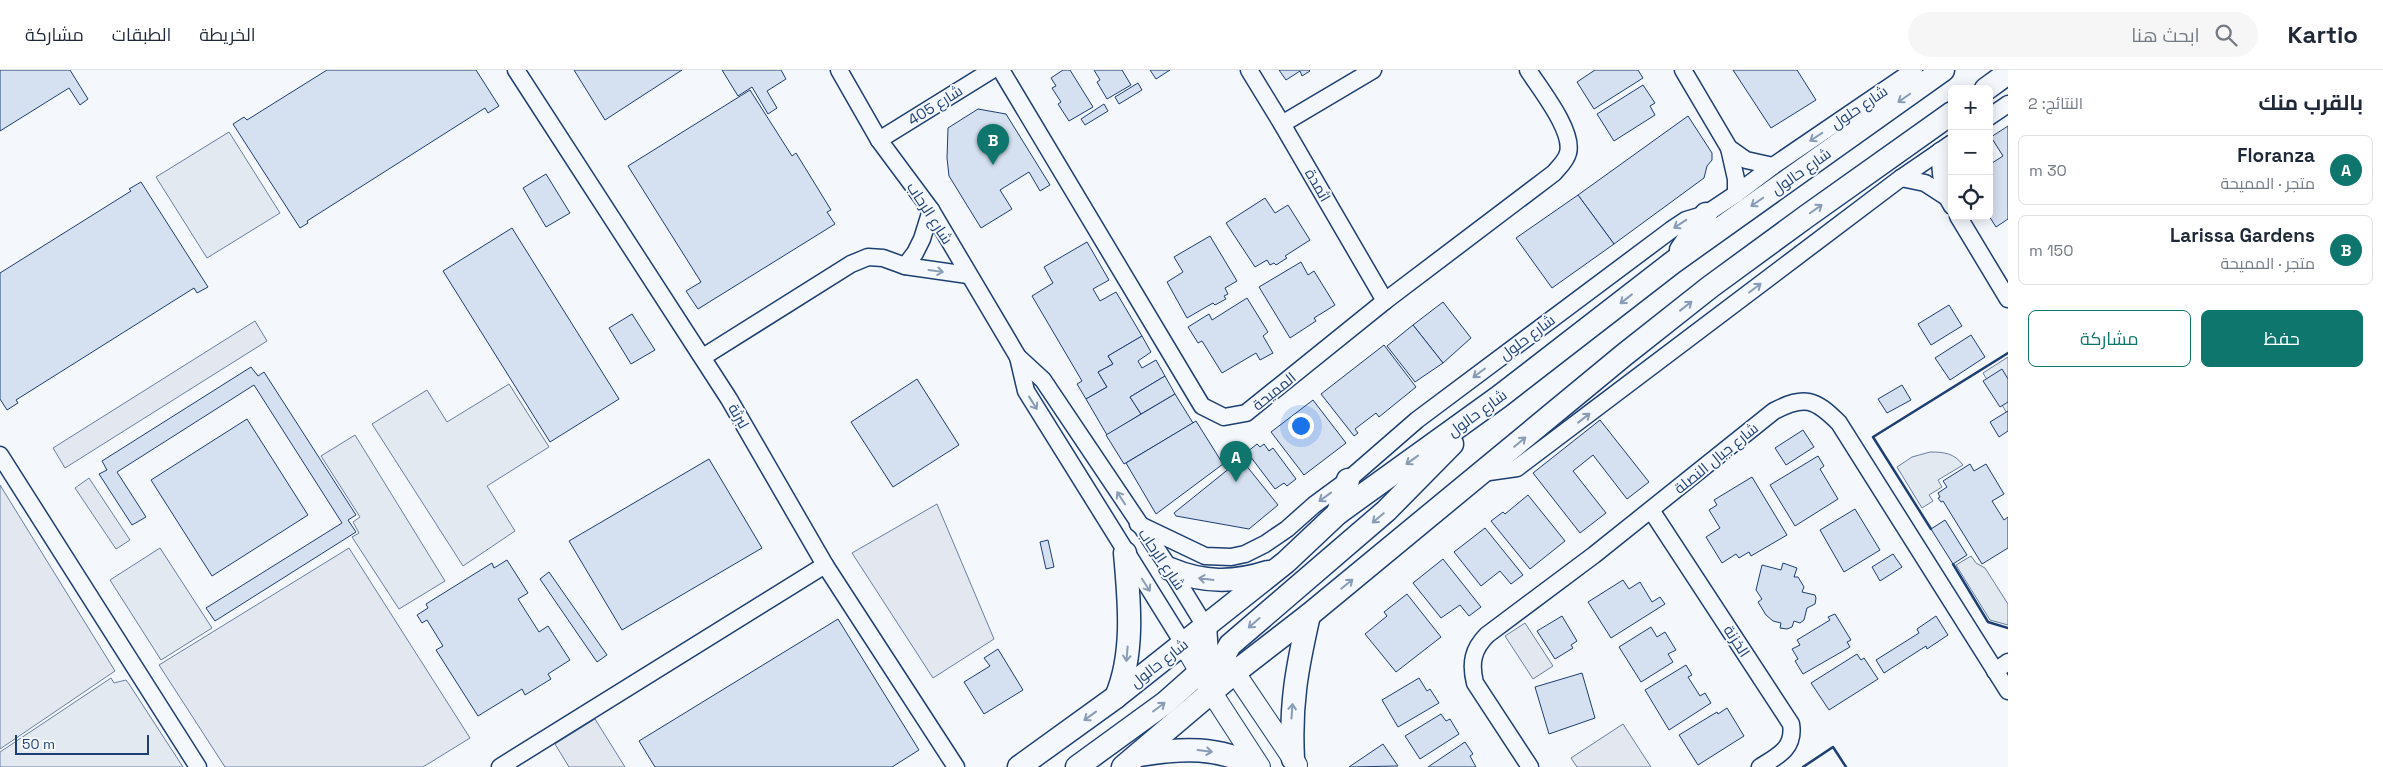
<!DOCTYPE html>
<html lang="ar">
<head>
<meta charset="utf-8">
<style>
  body { margin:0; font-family:"Space Grotesk",Cairo,sans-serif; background:#f6f6f7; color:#1f2937; direction:rtl }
  .controls { position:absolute; right:15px; top:15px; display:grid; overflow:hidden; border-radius:8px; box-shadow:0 2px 12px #0003 }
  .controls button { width:45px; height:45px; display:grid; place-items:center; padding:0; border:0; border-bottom:1px solid #e0e1e3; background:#fff; color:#1f2937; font:25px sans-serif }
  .scale { position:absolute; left:15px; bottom:12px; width:134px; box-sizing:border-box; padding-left:5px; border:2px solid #1d3f73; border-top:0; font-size:14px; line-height:18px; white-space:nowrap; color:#1d3f73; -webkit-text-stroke:4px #f4f7fb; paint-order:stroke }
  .you { position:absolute; left:1300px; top:355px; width:18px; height:18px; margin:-12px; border:4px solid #fff; border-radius:50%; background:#1a73e8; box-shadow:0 0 0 8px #1a73e833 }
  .badge { display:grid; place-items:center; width:32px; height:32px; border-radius:50%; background:#0f766e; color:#fff; font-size:16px; font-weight:700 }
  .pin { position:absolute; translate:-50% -41px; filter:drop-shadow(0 1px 2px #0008) }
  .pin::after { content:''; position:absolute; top:26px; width:18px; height:15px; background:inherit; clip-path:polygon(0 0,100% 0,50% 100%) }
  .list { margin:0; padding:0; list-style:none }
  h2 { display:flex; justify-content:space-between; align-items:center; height:65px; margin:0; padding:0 20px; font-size:21px }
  h2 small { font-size:16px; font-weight:400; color:#747a83 }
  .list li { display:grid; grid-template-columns:32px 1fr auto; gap:15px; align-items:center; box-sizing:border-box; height:70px; margin:0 10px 10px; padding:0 10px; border:1px solid #e0e1e3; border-radius:8px }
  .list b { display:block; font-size:19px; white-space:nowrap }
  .list p { margin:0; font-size:16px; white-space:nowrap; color:#747a83 }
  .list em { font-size:16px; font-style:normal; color:#747a83 }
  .actions { display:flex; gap:10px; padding:15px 20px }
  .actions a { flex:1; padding:11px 0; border:1px solid #0f766e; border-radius:8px; text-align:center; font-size:18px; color:#0f766e }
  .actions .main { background:#0f766e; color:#fff }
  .icon { flex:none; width:28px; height:28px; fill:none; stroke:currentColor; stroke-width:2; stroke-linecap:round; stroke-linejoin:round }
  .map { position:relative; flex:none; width:2008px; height:697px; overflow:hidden; direction:ltr }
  header { display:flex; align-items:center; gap:30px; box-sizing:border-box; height:70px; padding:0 25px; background:#fff; border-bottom:1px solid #e0e1e3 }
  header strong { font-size:24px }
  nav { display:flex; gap:28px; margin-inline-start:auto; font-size:18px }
  .search { width:350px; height:45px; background:#f6f6f7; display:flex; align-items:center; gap:12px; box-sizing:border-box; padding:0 18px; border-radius:28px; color:#747a83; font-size:19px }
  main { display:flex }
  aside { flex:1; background:#fff }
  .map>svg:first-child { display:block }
</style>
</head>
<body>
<header>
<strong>Kartio</strong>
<div class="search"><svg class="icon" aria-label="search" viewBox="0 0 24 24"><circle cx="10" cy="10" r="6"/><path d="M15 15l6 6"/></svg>ابحث هنا</div>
<nav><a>الخريطة</a><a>الطبقات</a><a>مشاركة</a></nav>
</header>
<main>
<aside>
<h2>بالقرب منك<small>النتائج: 2</small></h2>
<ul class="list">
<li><span class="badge">A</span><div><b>Floranza</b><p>متجر · المميحة</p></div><em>30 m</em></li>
<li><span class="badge">B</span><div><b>Larissa Gardens</b><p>متجر · المميحة</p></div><em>150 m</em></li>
</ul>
<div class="actions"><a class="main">حفظ</a><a>مشاركة</a></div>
</aside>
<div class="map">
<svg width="2008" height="697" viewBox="0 0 2008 697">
  <rect width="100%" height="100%" fill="#f4f7fb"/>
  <g fill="#e3e9f0" stroke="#687fa3">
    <polygon points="229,62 280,143 207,188 156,107"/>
    <polygon points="2008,287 2008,345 1983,303"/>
    <polygon points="509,314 549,377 487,416 515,461 463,496 372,354 427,320 447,352"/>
    <polygon points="355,365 445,511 399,539 352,467 359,463 353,452 360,447 321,386"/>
    <path d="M1930 382C1944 382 1954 383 1963 395L1938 410 1942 417 1929 425 1933 431 1922 438 1897 397 1912 387Z"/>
    <polygon points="160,478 212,558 161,590 110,510"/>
    <polygon points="1971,486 1976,493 1985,498 2008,534 2008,555 1990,550 1956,495"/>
    <polygon points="111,608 114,613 126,610 129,614 183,697 0,697 0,682"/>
  </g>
  <g fill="#e3e8f0" stroke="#687fa3">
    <polygon points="255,251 267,271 65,398 53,378"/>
    <polygon points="89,408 130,470 116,479 75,418"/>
    <polygon points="0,415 115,601 0,679"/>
    <polygon points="937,434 994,569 933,608 852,483"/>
    <polygon points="349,478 470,668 423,697 225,697 159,595"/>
    <polygon points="1525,553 1553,596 1533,609 1505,566"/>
    <polygon points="595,649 625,697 569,697 555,674"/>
    <polygon points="1623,654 1651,697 1577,697 1571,688"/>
  </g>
  <g fill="#d5e0f0" stroke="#1d3f73">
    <polygon points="0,0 70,0 88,29 80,35 69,18 0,61"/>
    <polygon points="327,0 476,0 499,36 488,43 485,38 307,151 308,153 300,158 233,54 244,47 247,50"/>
    <polygon points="574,0 682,0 605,50"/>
    <polygon points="722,0 781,0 786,9 767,21 777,38 768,44 752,17 738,26"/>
    <polygon points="1063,0 1070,0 1093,37 1069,51 1058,34 1061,32 1052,18 1056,16 1051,8"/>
    <polygon points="1094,0 1122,0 1131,15 1107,29 1097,12 1100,10"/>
    <polygon points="1150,0 1170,0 1156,9"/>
    <polygon points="1279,0 1309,0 1310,1 1302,6 1300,1 1286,10"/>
    <polygon points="1595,0 1638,0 1643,8 1594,39 1577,12"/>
    <polygon points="1733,0 1797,0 1816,30 1771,58"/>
    <polygon points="1138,13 1142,20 1119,34 1115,27"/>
    <polygon points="1643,15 1655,33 1650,36 1655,45 1614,71 1597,44"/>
    <polygon points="750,20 792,86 796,83 831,140 827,142 835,154 698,239 686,221 701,212 628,96"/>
    <polygon points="1104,34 1108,41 1085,55 1081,49"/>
    <polygon points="978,39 1006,44 1050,115 1040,121 1029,102 1000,120 1012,139 981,158 949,106 947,88 948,58"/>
    <polygon points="1688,46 1712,83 1712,90 1707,96 1704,108 1614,174 1578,125"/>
    <polygon points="2008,56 2008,149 1996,157 1989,146 1989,95 2003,86 1991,67"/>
    <polygon points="546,104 570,143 546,157 523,118"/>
    <polygon points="141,112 208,217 197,223 194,218 16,330 18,333 7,340 0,329 0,203 131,121 129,119"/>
    <polygon points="1578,125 1614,174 1552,218 1516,168"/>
    <polygon points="1265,128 1275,143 1288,135 1310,170 1285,186 1287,188 1276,195 1274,193 1270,195 1267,190 1255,197 1226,153"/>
    <polygon points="512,158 619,329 550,372 443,201"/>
    <polygon points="1210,166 1237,211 1225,218 1228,224 1224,226 1226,229 1215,235 1213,233 1187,248 1167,212 1183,202 1174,187"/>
    <polygon points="1087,172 1109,210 1093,219 1100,231 1116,222 1142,266 1108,286 1113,294 1098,302 1107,317 1086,329 1077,314 1082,311 1032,226 1053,213 1044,197"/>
    <polygon points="1301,192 1308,205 1314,201 1335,235 1314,248 1316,251 1290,268 1259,217"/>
    <polygon points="1247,228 1268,262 1263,266 1273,283 1260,290 1256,283 1222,303 1202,271 1198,273 1188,257 1209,244 1212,250"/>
    <polygon points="1443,232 1471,268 1443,293 1413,255"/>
    <polygon points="1949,235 1962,256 1931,275 1918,254"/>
    <polygon points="632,244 655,280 631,294 609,258"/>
    <polygon points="1413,255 1443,293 1415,312 1387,276"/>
    <polygon points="1971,265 1985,287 1950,310 1935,288"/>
    <polygon points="1142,266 1151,282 1138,291 1142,298 1156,290 1165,306 1130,327 1141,344 1107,365 1086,329 1107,317 1098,302 1113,294 1108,286"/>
    <polygon points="1384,275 1416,317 1379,347 1376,343 1355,359 1358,363 1354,366 1321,324"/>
    <polygon points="251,297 258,306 264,302 356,445 348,450 356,462 215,551 206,538 342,453 254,315 117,402 146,447 132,455 99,404 107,400 102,391"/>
    <polygon points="2002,299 2008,309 2008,332 2000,337 1983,311"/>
    <polygon points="1165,306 1175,324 1141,344 1130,327"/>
    <polygon points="917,309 959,375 893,417 851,352"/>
    <polygon points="1902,315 1911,330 1887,343 1878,329"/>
    <polygon points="1175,324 1193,353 1124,394 1106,365"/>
    <polygon points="1313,330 1346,373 1304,405 1271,362"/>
    <polygon points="2008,341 2008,361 1999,367 1990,352"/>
    <polygon points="247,349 308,445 212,506 151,410"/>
    <polygon points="1600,350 1649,412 1627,429 1593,385 1573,401 1606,443 1580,463 1533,403"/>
    <polygon points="1196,351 1223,394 1156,444 1126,393"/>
    <polygon points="1803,360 1814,377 1786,395 1775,378"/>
    <polygon points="1257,374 1260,377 1264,374 1269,381 1273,378 1296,409 1287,416 1284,413 1275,419 1247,382"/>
    <polygon points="1818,386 1824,396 1820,399 1838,429 1795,456 1770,415"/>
    <polygon points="709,389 762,478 622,560 569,471"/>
    <polygon points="1241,389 1278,435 1249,459 1176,446 1174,443"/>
    <polygon points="1970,394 1974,401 1986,394 2004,424 1992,431 2004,450 2008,447 2008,478 1982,494 1943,431 1941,432 1938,428 1940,427 1938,423 1947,417 1943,411"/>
    <polygon points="1752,407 1787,465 1751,486 1749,482 1739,488 1736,484 1722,493 1706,467 1720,458 1709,440 1717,435 1714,430"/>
    <polygon points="1528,425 1565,471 1530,499 1491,451 1503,442 1505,444"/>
    <polygon points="1855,439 1880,480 1844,502 1820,460"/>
    <polygon points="1945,450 1967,485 1953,494 1931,459"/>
    <polygon points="1485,458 1523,505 1511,514 1500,501 1481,516 1454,482"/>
    <polygon points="1048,470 1054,497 1046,499 1040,472"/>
    <polygon points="1893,484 1902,497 1880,511 1872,497"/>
    <polygon points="1443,489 1481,537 1469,546 1460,535 1441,548 1413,513"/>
    <polygon points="507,490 528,523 518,529 539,562 548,556 570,590 548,604 551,609 525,625 522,619 478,646 436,580 443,576 427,550 422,553 417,545 428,538 426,534 492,493 494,498"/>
    <polygon points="1783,493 1797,498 1794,507 1798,507 1804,517 1802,522 1815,525 1816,528 1815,534 1807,538 1804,550 1800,553 1794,551 1792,557 1787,559 1780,558 1781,553 1773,551 1766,545 1758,532 1762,529 1756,520 1762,495 1781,500"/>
    <polygon points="549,502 607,585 597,592 540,509"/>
    <polygon points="1623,510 1629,519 1640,512 1652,532 1660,527 1665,534 1611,568 1588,532"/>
    <polygon points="1407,524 1441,567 1396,602 1365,564 1387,546 1384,542"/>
    <polygon points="1835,544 1851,570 1847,572 1850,577 1803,604 1795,591 1798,589 1792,579 1800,575 1797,570 1830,550 1828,547"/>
    <polygon points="1562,546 1577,571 1571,575 1573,578 1555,589 1537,561"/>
    <polygon points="1936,546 1948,565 1927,579 1926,576 1884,603 1876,590 1919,563 1917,559"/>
    <polygon points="838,549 919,680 892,697 655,697 639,671"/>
    <polygon points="1651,557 1657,567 1665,562 1676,580 1668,584 1673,592 1641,612 1619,577"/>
    <polygon points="998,579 1023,620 984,644 964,612 990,596 984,588"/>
    <polygon points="1857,584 1861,590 1864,588 1878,609 1829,640 1811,613"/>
    <polygon points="1686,595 1692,605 1688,607 1700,626 1705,623 1711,633 1669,660 1645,620"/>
    <polygon points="1582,603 1595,648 1549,664 1535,617"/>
    <polygon points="1419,608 1427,621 1430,619 1439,633 1398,657 1382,630"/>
    <polygon points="1727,638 1744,666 1698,695 1679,665 1717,642 1718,644"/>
    <polygon points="1441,644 1446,651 1450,649 1459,664 1420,689 1405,666"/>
    <polygon points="1465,672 1473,684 1470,686 1476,697 1428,697"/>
    <polygon points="1383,674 1398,696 1349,697"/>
  </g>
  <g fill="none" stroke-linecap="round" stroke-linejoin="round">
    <defs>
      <g id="minor">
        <polyline points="516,0 729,329 825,495 956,697"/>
        <polyline points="839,0 879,70 931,140 1018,287 1043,310 1170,499 1205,556"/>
        <path d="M1001 0 1202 336 1224 347 1246 343 1385 231 1554 103C1559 97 1566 91 1568 83 1574 61 1540 19 1528 0"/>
        <polyline points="1249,0 1282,54 1385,231"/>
        <polyline points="1683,0 1729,78 1746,90 1773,96"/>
        <polyline points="1989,47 2008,34"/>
        <polyline points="1282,54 1373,0"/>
        <polyline points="879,70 992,0"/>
        <polyline points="1729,78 1736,109 1736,124"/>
        <path d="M1940 81C1940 101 1941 119 1952 136"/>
        <polyline points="1901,108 1925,113 1945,126"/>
        <polyline points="1958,146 2008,229"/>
        <polyline points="905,196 915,183 922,169 931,140"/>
        <polyline points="703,287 851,194 868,187 883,188 905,196 968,205"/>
        <polyline points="1018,287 1026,321 1183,573"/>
        <polyline points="0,385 198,697"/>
        <polyline points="1482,403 1517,398 1901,108 1952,73"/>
        <path d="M1651 440 1791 654C1795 678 1778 686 1760 697"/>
        <polyline points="1138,454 1205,486 1231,487 1245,484 1265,474 1287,459 1314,435 1348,410 1417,350 1671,160 1686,150 1706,144 1736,124 1773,96 1914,0"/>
        <polyline points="1995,601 2008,592"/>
        <polyline points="500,697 825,495"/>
        <path d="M1530 697 1475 613C1470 593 1473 579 1487 565L1594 485 1774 341C1805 325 1815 329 1839 353L2008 621"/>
      </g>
      <g id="tertiary">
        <polyline points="1183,573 1212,623 1260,697"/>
        <polyline points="1227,591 1297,695"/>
      </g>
      <g id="secondary">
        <polyline points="1986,19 2008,3"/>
        <polyline points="1681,180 1706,144"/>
        <polyline points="1338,443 1348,410"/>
        <path d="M1170 499C1203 513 1234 513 1268 502"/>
        <polyline points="1212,623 1220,593 1230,575 1386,441 1452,374"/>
        <path d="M1116 627C1135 583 1129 529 1125 483"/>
        <path d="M1140 685C1181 678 1219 676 1256 697"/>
        <path d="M1293 689C1290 634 1297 598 1309 545"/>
        <polyline points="1019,697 1116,627 1286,492 1338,443 1499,327 1672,193 1943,0"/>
        <polyline points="1077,697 1165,633 1200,602 1207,584 1205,556"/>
        <polyline points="1123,697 1234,603 1309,545 1624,285 1710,217 1807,146 1952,43"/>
      </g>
    </defs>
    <use href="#minor" stroke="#1d3f73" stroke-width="19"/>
    <use href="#tertiary" stroke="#1d3f73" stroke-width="22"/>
    <use href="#secondary" stroke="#1d3f73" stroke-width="25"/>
    <use href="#minor" stroke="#f4f7fb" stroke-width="16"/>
    <use href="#tertiary" stroke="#f4f7fb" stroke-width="20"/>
    <use href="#secondary" stroke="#f4f7fb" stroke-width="22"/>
    <g stroke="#1d3f73" stroke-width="2.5">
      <polyline points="1931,459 1873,367 2008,283"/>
      <polyline points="1953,494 1988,552 2008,558"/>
      <polyline points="1803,697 1833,677 1846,697"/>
    </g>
  </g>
  <defs><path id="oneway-shaft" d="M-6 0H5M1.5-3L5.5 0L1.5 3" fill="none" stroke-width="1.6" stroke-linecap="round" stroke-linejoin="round" transform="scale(1.25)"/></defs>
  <g stroke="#889bb7">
    <use href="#oneway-shaft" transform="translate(1904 28) rotate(145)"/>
    <use href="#oneway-shaft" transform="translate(1816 67) rotate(146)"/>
    <use href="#oneway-shaft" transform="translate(1757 132) rotate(145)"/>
    <use href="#oneway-shaft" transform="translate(1816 139) rotate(-35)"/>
    <use href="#oneway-shaft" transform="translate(1680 154) rotate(147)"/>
    <use href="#oneway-shaft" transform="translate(936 201) rotate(8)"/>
    <use href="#oneway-shaft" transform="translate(1755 218) rotate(-37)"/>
    <use href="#oneway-shaft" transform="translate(1626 229) rotate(142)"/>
    <use href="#oneway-shaft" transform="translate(1686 236) rotate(-38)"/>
    <use href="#oneway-shaft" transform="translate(1479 303) rotate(143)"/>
    <use href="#oneway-shaft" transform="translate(1033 333) rotate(58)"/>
    <use href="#oneway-shaft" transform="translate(1584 348) rotate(-38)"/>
    <use href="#oneway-shaft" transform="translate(1520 372) rotate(-40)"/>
    <use href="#oneway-shaft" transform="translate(1412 390) rotate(144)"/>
    <use href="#oneway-shaft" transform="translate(1325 427) rotate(144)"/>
    <use href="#oneway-shaft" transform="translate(1121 428) rotate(-123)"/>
    <use href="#oneway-shaft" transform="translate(1378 448) rotate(140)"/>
    <use href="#oneway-shaft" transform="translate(1206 509) rotate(-173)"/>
    <use href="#oneway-shaft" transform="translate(1347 514) rotate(-39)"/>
    <use href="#oneway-shaft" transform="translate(1146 515) rotate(57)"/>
    <use href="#oneway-shaft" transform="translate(1254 553) rotate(139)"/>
    <use href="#oneway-shaft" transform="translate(1127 584) rotate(95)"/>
    <use href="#oneway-shaft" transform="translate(1159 637) rotate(-37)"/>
    <use href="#oneway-shaft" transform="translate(1292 641) rotate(-86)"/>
    <use href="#oneway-shaft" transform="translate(1090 646) rotate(144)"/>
    <use href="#oneway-shaft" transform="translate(1205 681) rotate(7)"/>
  </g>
  <g text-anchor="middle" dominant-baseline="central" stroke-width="4" stroke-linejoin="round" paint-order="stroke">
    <g font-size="15" fill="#1d3f73" stroke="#f4f7fb">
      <text transform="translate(935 35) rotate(-32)">شارع 405</text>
      <text transform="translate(1859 37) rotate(-34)">شارع حلول</text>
      <text transform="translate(1801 101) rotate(-35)">شارع حالول</text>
      <text transform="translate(1318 115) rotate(60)">اثمدة</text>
      <text transform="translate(930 143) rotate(57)">شارع الرحاب</text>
      <text transform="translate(1527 267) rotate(-37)">شارع حلول</text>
      <text transform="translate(1274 321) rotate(-39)">المميحة</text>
      <text transform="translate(1477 343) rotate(-36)">شارع حالول</text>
      <text transform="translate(739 346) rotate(60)">لبرثة</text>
      <text transform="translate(1716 388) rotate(-39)">شارع جبال النصلة</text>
      <text transform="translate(1162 489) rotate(56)">شارع الرحاب</text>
      <text transform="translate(1737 571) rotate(57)">الخزنة</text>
      <text transform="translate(1159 593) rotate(-38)">شارع حالول</text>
    </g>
  </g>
</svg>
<div class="controls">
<button>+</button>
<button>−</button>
<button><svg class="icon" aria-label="locate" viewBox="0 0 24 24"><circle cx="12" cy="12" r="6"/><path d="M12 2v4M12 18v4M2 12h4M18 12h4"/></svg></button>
</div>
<div class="scale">50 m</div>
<div class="you"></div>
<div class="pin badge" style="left:1236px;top:412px">A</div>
<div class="pin badge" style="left:993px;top:95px">B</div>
</div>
</main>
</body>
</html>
